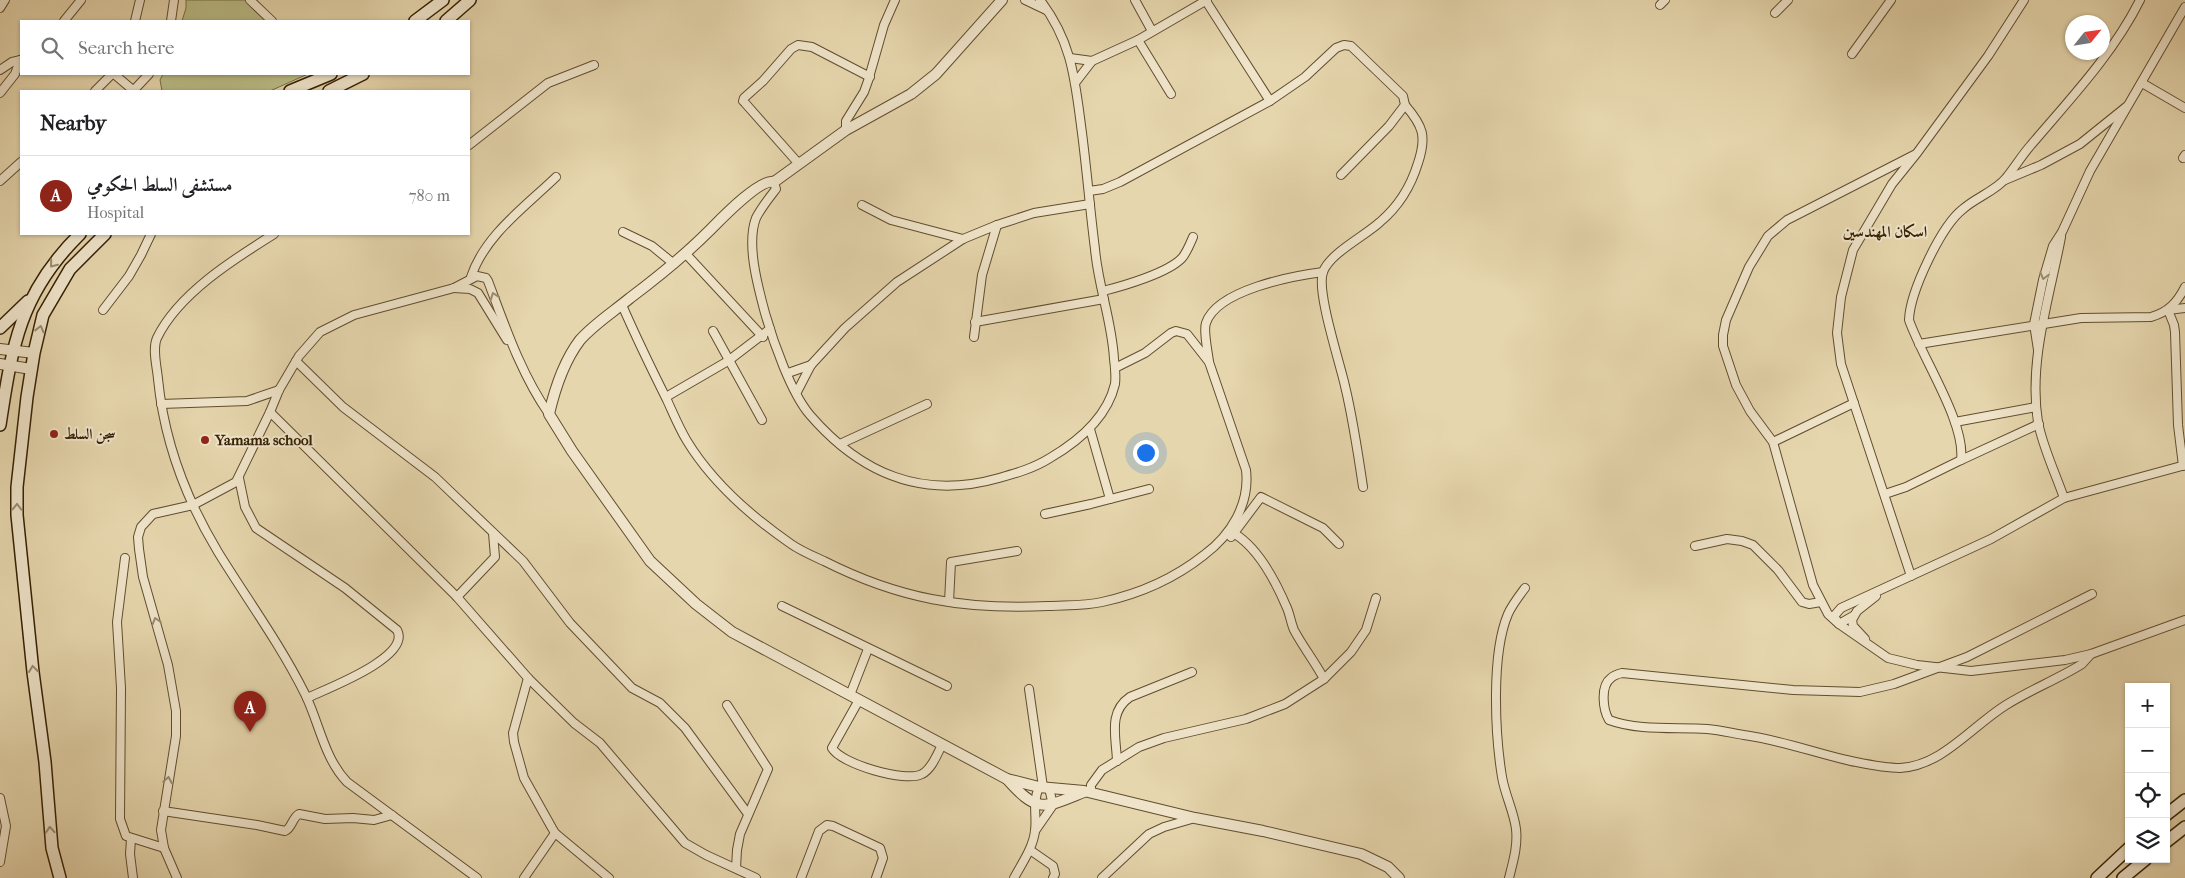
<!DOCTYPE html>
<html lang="en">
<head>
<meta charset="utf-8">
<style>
  body { margin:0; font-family:"IM FELL French Canon",Amiri,serif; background:#f6f6f6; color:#202124 }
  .controls { position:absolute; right:15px; bottom:15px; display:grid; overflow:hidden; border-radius:0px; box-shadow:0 1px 4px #0004 }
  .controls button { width:45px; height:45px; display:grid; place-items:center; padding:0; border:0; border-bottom:1px solid #e0e0e0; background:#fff; color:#202124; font:25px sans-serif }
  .compass { position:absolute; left:2065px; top:15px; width:45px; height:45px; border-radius:50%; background:#fff; box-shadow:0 1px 4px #0004; rotate:60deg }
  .you { position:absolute; left:1145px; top:452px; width:18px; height:18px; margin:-12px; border:4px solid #fff; border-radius:50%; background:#1a73e8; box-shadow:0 0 0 8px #1a73e833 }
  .badge { display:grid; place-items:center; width:32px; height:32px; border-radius:50%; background:#8f2418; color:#fff; font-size:16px; font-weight:700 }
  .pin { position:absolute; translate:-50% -41px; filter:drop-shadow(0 1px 2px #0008) }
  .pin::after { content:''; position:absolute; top:26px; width:18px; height:15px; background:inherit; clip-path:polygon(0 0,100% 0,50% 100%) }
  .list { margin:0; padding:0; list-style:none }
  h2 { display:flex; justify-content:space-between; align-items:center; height:65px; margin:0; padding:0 20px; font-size:21px }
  h2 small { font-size:16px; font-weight:400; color:#757577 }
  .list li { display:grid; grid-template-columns:32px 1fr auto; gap:15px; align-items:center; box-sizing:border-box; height:80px; padding:0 20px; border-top:1px solid #e0e0e0 }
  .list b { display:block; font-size:19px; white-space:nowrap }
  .list p { margin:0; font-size:16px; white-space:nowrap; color:#757577 }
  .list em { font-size:16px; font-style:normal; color:#757577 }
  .icon { flex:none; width:28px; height:28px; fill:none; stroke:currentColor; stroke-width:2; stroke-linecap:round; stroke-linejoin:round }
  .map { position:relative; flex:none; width:2185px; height:878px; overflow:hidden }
  .search { position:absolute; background:#fff; box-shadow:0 1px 4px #0004; left:20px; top:20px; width:450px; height:55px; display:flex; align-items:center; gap:12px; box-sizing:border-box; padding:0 18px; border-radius:0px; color:#757577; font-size:19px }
  .panel { position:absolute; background:#fff; box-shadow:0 1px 4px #0004; left:20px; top:90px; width:450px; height:145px; border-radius:0px }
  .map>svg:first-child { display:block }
</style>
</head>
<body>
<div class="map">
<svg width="2185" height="878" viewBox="0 0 2185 878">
  <rect width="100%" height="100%" fill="#e6d6ad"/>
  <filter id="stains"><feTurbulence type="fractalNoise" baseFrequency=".004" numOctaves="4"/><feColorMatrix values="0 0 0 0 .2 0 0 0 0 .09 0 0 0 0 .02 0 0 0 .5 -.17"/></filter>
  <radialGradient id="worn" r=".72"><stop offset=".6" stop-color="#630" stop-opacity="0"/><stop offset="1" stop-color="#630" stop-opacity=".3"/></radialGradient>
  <g fill="#babc86" stroke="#786e44">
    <polygon points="186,0 247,0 266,21 182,21 186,8"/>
    <polygon points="163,74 308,74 270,91 162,91 160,80"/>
  </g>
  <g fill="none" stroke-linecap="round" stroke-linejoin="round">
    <defs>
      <g id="minor">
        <polyline points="250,0 272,21"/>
        <polyline points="1025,0 1046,10"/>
        <polyline points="1135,0 1152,31"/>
        <polyline points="1206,1 1270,101"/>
        <polyline points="1660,5 1665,0"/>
        <polyline points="0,8 5,0"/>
        <polyline points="1775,13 1788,0"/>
        <polyline points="64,21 81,0"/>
        <polyline points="135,21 140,0"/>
        <polyline points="171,21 174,0"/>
        <polyline points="1138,40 1171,94"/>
        <polyline points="1852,54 1891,0"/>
        <polyline points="1070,58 1092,61"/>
        <polyline points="0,70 12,62 21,60"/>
        <polyline points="114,74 134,91"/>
        <polyline points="1075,83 1092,61 1138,40 1207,0"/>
        <polyline points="2142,83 2185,108"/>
        <polyline points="95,91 112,74"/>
        <polyline points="133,91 149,74"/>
        <polyline points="0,93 15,74 20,60"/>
        <polyline points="846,130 846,121 864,92 868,81 884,25 895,0"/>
        <polyline points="469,145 548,83 594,65"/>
        <polyline points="2183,158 2185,155"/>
        <polyline points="799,164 745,103 743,101 744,98 763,81 791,49 798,45 812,47 870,77"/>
        <polyline points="2005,180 2041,165 2080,144 2126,107"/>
        <polyline points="0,181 21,162"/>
        <path d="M774 182 776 189C769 198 761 208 756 218 746 244 758 287 765 313 773 341 791 393 810 415 861 474 922 500 999 478 1017 473 1034 468 1050 458 1079 441 1107 418 1115 384 1116 376 1115 367 1114 359 1112 321 1098 286 1095 249 1090 210 1087 172 1082 133 1075 81 1073 43 1040 0"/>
        <polyline points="1089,191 1103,189 1120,182 1270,101 1305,77 1336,48 1344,45 1351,46 1403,96 1405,105 1389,126 1341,175"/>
        <polyline points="862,205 891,220 963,239"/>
        <polyline points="623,232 652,246 674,264"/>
        <path d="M274 234C234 259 178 294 157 338 152 349 157 367 158 379 164 440 186 499 218 552 247 599 280 644 305 694 319 722 324 758 347 782L477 878"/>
        <path d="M2061 237C2050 296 2028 361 2038 422 2042 445 2056 475 2064 498"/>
        <polyline points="686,254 763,337"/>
        <path d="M471 277C485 235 525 207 556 177"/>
        <polyline points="454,288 470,289 478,293 507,340"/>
        <path d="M1103 291C1123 286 1168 273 1182 258 1187 252 1190 244 1193 237"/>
        <path d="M622 305C636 337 651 368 667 400 673 413 679 428 687 441 712 482 752 517 791 544 801 551 813 556 824 561 899 599 964 610 1048 606 1065 605 1085 606 1102 602 1139 594 1175 578 1204 555 1231 535 1250 504 1246 470L1209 362 1187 334 1176 331 1171 333 1145 353 1115 368"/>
        <polyline points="103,310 129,276 141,255 151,234"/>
        <polyline points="975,322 1104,299"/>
        <polyline points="713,331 762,420"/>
        <polyline points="974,337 982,275 997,225"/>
        <path d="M1919 344 2081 318 2151 317C2168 312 2177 303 2185 287"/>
        <polyline points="2038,350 2034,324 2043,280 2053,246 2062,232 2090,171 2185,7"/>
        <polyline points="296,361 343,407 435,477 523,561 570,623 632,688 660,703 685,728 748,814"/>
        <path d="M1209 362C1208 352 1203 331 1206 323 1217 290 1292 276 1323 272"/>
        <polyline points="788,373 811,365"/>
        <polyline points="797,392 811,365 845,328 897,282 963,239 997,225 1034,213 1090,204"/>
        <polyline points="666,397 728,361 770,329"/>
        <polyline points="161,404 247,401 279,390"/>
        <polyline points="270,412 457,597 528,678 574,723 600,743 685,843 706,855 756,878"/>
        <polyline points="1955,422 2036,407"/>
        <polyline points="1090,429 1110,499"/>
        <polyline points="1773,442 1854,403"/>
        <polyline points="840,444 927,404"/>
        <polyline points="1961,460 2039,424"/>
        <polyline points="2185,465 2064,498 1991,539 1841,608 1834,616 1839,624 1888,658 1917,665 1971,671 2065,660 2091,654 2185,620"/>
        <polyline points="2183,466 2178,425 2175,332 2174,325 2168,310 2185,308"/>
        <path d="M239 478 245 507 256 528 345 588 397 630C412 657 326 689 307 698"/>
        <path d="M1363 487C1358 453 1353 419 1345 386 1340 363 1316 291 1323 272 1330 253 1365 236 1380 222 1399 206 1411 186 1418 163 1427 136 1423 126 1405 105"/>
        <path d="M1885 494 1906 487 1961 460C1966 423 1922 358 1909 320 1910 292 1941 226 1963 209 1975 198 1997 190 2006 178 2015 167 2022 155 2031 145 2070 99 2113 54 2140 0"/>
        <polyline points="1045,514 1091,504 1149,489"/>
        <polyline points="1231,537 1261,497 1323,528 1339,544"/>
        <polyline points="1695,546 1727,539 1742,541 1753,545 1778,570 1802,602 1809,604 1821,602"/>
        <polyline points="125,558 117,622 121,688 120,819 126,836 164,848"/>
        <polyline points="1911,576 1841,364 1837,333 1841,297 1853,250 1892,184 1917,153 1988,56 2024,0"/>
        <polyline points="457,597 495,557 493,533"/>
        <polyline points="949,602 951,562 1017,551"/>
        <polyline points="782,606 947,686"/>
        <polyline points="1853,616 1839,624 1828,614 1813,585 1773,442 1750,411 1736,385 1723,346 1723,335 1726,320 1749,267 1768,236 1787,220 1914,155"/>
        <polyline points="1865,639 1853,626 1852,620 1857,611 1876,596"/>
        <path d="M2091 654 2082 664C2058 679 2030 690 2006 705 1972 726 1942 766 1900 768 1884 768 1866 764 1851 761 1815 753 1781 740 1744 735 1732 733 1719 730 1707 729 1675 727 1639 731 1609 720 1603 710 1600 686 1611 678 1614 675 1618 674 1622 673L1793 690 1860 692 1894 684 1967 657 2092 594"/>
        <polyline points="528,678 513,733 514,742 524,778 552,828 555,833 609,878"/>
        <polyline points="1324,679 1351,652 1366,630 1376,598"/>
        <polyline points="1029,689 1043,787"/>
        <polyline points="850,695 868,649"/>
        <path d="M859 700 832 748C841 764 906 783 922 774 932 769 937 754 942 745"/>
        <polyline points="727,705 768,769 740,834 737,850 736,868"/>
        <path d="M1117 761C1116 736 1108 712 1130 697L1192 672"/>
        <path d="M1091 793V785L1102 770 1139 747 1164 738 1246 719 1285 704 1324 679C1315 662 1303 647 1294 630 1291 623 1290 615 1287 608 1276 582 1259 549 1235 534"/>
        <polyline points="0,798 6,826 0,862"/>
        <path d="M163 811 257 825 285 831C292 828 292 818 299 814L325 819 353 818 374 820 392 815"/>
        <polyline points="1035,831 1053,805 1049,788"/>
        <polyline points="131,839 130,854 133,878"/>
        <polyline points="1030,850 1053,866 1055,874 1053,878"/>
        <path d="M177 878 164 848 161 830 176 736V711L168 665 143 577 139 549 138 537 141 527 153 514 193 505 236 482 270 412 279 390 299 356 320 332 354 315 454 288 477 276 486 278 488 281C505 326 521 374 549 414"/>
        <polyline points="524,878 555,833"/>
        <polyline points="801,878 819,831 827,825 833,826 880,848 883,858 876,878"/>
        <path d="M1014 878C1022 863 1033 848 1035 831 1037 814 1032 804 1039 787"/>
        <polyline points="1102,878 1149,834 1164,827 1195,818"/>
        <path d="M1509 878C1513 862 1518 846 1516 829 1514 812 1505 795 1502 777 1495 734 1491 654 1508 614 1512 605 1519 596 1525 588"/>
      </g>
      <g id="tertiary">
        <path d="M1002 0 936 74 911 94 846 130 774 182C760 178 719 221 709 231 684 256 658 277 630 298 613 312 594 324 580 340 564 361 555 388 549 414L572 451 650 561 696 604 732 632 1007 779 1039 787 1084 791 1195 818 1263 831 1361 854 1388 867 1399 878"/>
        <polyline points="0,349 34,353"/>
        <polyline points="0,364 31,369"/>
        <path d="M1007 779C1038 814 1044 808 1084 792"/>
      </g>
      <g id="secondary">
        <polyline points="415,21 443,0"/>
        <polyline points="446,21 470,0"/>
        <polyline points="290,91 331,74"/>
        <polyline points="329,91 363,74"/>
        <polyline points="0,328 28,301"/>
        <path d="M0 425C12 346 20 293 80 234"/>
        <polyline points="2166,815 2185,800"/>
        <polyline points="2166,842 2185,827"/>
        <polyline points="60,878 52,848 45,762 33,672 17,515 17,487 27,397 34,353 43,315 70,269 105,234"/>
        <polyline points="2097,878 2129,848"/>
        <polyline points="2123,878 2146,859"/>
      </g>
    </defs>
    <use href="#minor" stroke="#614e2e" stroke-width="10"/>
    <use href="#tertiary" stroke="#614e2e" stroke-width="12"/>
    <use href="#secondary" stroke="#352103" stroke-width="14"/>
    <use href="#minor" stroke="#efe4ca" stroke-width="8"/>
    <use href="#tertiary" stroke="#efe4ca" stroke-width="10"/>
    <use href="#secondary" stroke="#efe4ca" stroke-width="11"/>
  </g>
  <defs><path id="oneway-chevron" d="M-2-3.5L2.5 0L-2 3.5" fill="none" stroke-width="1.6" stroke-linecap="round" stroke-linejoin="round" transform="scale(1.25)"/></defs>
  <g stroke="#9b8c70">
    <use href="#oneway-chevron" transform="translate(53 264) rotate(129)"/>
    <use href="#oneway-chevron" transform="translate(2044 276) rotate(105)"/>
    <use href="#oneway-chevron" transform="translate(494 296) rotate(-110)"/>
    <use href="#oneway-chevron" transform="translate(40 329) rotate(-76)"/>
    <use href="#oneway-chevron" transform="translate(17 507) rotate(-89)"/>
    <use href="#oneway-chevron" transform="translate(156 621) rotate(-106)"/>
    <use href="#oneway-chevron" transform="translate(33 669) rotate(-97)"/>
    <use href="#oneway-chevron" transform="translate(168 780) rotate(-80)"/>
    <use href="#oneway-chevron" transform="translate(50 830) rotate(-94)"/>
  </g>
  <g fill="#8f2418" stroke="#efe4ca" stroke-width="2">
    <circle cx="54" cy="434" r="5"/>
    <circle cx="205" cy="440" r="5"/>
  </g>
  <g text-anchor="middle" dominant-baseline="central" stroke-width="4" stroke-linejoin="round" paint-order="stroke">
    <g font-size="15" font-weight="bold" fill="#352103" stroke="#efe4ca" text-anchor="start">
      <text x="64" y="434">سجن السلط</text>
      <text x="215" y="440">Yamama school</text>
    </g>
    <g font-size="16" font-weight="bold" fill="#352103" stroke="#efe4ca">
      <text x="1885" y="231">اسكان المهندسين</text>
    </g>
  </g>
  <rect width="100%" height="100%" filter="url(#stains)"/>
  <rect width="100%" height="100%" fill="url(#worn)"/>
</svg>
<div class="controls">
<button>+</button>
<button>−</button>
<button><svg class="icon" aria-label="locate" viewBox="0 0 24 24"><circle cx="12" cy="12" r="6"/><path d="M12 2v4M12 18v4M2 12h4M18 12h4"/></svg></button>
<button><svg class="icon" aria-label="layers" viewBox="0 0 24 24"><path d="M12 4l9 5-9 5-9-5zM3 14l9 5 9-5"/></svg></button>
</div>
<svg class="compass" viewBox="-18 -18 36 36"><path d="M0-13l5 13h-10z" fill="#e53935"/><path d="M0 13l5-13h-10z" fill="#757577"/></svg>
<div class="you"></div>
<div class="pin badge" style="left:250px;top:732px">A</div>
<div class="search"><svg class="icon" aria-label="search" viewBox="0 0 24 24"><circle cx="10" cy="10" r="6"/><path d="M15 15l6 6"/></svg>Search here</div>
<section class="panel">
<h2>Nearby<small></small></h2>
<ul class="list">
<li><span class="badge">A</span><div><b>مستشفى السلط الحكومي</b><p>Hospital</p></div><em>780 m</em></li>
</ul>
</section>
</div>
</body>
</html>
